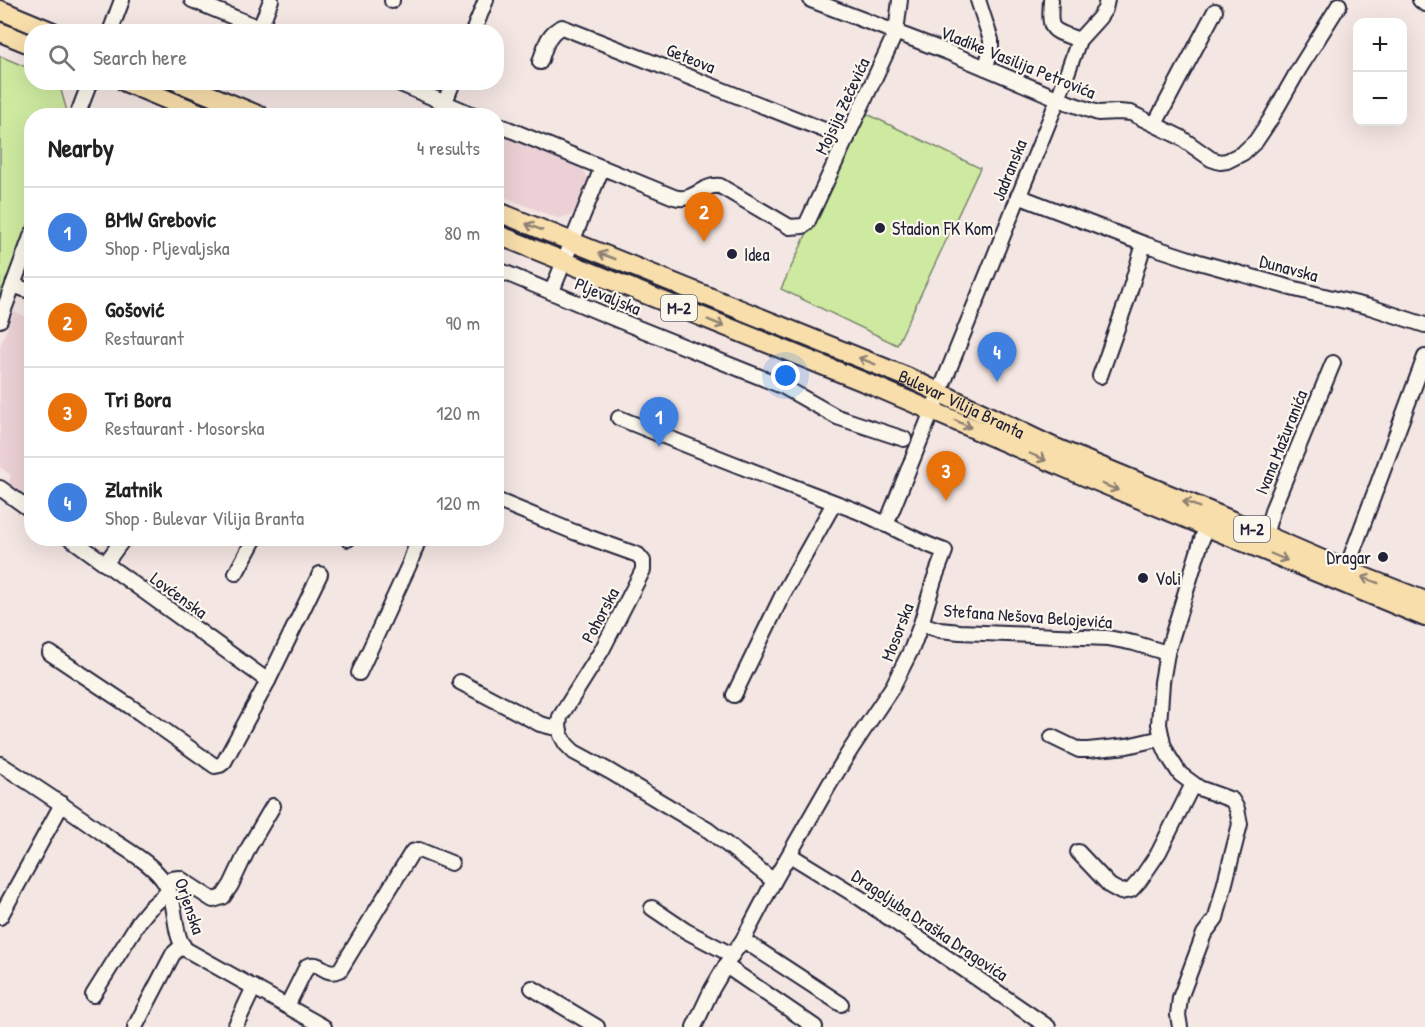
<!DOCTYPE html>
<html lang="en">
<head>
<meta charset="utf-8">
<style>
  body { margin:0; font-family:"Patrick Hand",sans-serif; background:#f6f6f6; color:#222 }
  .controls { position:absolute; right:18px; top:18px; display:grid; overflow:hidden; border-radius:12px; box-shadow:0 6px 24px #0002 }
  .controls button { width:54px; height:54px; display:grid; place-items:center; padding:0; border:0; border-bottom:2px solid #e0e0e0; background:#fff; color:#222; font:30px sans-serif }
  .you { position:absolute; left:786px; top:376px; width:21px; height:21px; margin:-15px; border:4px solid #fff; border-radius:50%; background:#1a73e8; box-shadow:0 0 0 9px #1a73e833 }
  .badge { display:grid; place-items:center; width:39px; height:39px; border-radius:50%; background:#1a73e8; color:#fff; font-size:20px; font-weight:700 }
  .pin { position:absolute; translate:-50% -50px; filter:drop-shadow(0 2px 3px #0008) }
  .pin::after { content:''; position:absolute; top:32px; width:21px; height:18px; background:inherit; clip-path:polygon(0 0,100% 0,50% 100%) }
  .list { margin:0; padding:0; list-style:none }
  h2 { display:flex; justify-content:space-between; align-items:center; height:78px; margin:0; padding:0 24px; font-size:26px }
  h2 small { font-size:20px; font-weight:400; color:#767676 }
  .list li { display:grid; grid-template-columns:39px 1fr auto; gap:18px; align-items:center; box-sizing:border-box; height:90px; padding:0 24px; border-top:2px solid #e0e0e0 }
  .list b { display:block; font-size:22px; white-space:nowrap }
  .list p { margin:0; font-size:20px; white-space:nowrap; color:#767676 }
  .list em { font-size:20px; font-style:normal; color:#767676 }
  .icon { flex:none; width:33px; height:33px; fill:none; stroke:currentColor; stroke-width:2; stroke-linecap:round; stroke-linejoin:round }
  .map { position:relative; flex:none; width:1425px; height:1027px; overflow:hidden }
  .search { position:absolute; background:#fff; box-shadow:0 6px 24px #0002; left:24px; top:24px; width:480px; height:66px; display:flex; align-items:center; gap:15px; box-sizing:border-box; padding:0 21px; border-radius:24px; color:#767676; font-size:22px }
  .panel { position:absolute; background:#fff; box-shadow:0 6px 24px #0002; left:24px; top:108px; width:480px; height:438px; border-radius:24px }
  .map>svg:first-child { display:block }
</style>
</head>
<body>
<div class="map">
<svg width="1425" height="1027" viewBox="0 0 1425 1027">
  <rect width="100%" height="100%" fill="#f4e6e2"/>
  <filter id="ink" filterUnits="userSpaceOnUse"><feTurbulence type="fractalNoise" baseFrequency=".0167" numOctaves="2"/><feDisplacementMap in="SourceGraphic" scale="12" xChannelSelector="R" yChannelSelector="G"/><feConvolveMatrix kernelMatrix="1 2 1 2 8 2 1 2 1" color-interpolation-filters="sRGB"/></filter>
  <g filter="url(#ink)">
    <g fill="#ebd1d6">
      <polygon points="496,130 580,164 588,178 576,209 570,216 557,218 544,213 497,194"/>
      <polygon points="14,311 31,319 31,502 30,501 31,496 11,487 9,482 11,475 0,467 0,346"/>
    </g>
    <g fill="#ceeaa0" stroke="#78866e" stroke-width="1.5">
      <polygon points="0,56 31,69 32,82 59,83 68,115 32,116 31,217 0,300"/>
      <polygon points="863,112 980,168 897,345 781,289"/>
    </g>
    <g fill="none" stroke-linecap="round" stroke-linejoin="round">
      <defs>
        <g id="minor">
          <polyline points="192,0 269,32"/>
          <polyline points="811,0 950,53 1069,103 1098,113 1118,112 1131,113 1180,137 1211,159 1220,162 1227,161 1243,153 1256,141 1270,120 1299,69 1339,5"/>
          <polyline points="978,0 991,40 991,47 986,68"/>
          <path d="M1051 0C1049 32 1050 29 1079 40"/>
          <polyline points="1420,0 1425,4"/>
          <polyline points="392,1 392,0"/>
          <polyline points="260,28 271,0"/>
          <polyline points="110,32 122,0"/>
          <polyline points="473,32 486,0"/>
          <path d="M540 62C545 48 547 33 562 27L847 139"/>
          <polyline points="396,82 476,116"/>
          <polyline points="445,102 453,82"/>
          <polyline points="77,116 90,82"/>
          <path d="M496 124 674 197C694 203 701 184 720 186L790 227 803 226 807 223 896 32 900 0"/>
          <polyline points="1155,124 1215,11"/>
          <polyline points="1018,196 1144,244 1199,262 1295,289 1370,307 1425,325"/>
          <polyline points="496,269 618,320 782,386 837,417 904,439"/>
          <polyline points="13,285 32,292"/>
          <polyline points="552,291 602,168"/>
          <polyline points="0,320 32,234"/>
          <polyline points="1100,376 1127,300 1144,244"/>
          <path d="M619 418C698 450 777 481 857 511 887 523 914 541 945 551L934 580 921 624 912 648 893 686 851 749 829 785 774 881 743 940 732 955 712 989 694 1027"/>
          <polyline points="0,488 32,511"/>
          <polyline points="496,500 574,532 638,555 643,561 643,570 602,650 560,717 559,726 561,735 566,744 574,752 609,771 708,830 774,881"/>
          <polyline points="886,525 1058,99 1079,40 1099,18 1105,9 1107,0"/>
          <polyline points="1265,535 1273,508 1333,363"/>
          <polyline points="70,538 268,681"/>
          <polyline points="348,539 348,538"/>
          <polyline points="105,564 124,538"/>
          <polyline points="1346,570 1425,357"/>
          <polyline points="236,573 255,538"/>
          <polyline points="921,624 940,630 960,632 1108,638 1134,643 1167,653"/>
          <polyline points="50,653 140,713 215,766 220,765 224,762 268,681 320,574"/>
          <polyline points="359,673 409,565 419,538"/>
          <polyline points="460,682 540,724 552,727 559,726"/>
          <polyline points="734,695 783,594 834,503"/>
          <polyline points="1052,737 1079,750 1088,750 1127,746 1162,738"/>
          <path d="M0 764C38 788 75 813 111 839 130 852 153 864 165 883 178 903 172 933 185 949L324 1027"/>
          <polyline points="1078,852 1110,886 1121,892 1131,890 1140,880 1159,852 1193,784"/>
          <polyline points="790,855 860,898 1048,1027"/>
          <polyline points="166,884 171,879 179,878 213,900 223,897 231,885 249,847 273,806"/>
          <polyline points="652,908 686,931 732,955"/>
          <polyline points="0,917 62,804"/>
          <polyline points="743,940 841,1004"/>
          <polyline points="726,966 815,1027"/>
          <polyline points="532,988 597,1027"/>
          <polyline points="93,995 140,920 149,909 169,891"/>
          <path d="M287 1006 307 966C322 960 324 977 340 970L412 852 419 850 451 863"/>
          <polyline points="135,1027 173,954 183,945"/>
          <polyline points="235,1027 254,987"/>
          <polyline points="1180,1027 1178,1015 1180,998 1204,934 1216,918 1240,824 1237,809 1232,800 1199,788 1180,774 1169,757 1163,744 1159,724 1162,682 1167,653 1206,526"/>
        </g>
        <g id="major">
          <polyline points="0,10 53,32"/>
          <polyline points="0,32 32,45"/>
          <polyline points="125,82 206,116"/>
          <polyline points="178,82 260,116"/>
          <path id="s1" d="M496 211 907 377 1051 446 1221 516 1346 570 1425 601"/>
          <polyline points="496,234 874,386 1084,476 1425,617"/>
        </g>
      </defs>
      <use href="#minor" stroke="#22223b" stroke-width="18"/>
      <use href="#major" stroke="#22223b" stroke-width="22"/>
      <use href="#minor" stroke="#fbf7ec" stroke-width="14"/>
      <use href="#major" stroke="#f8deab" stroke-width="18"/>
    </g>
    <defs><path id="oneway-shaft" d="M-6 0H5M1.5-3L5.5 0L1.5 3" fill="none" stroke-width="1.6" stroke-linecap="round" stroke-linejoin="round" transform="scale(1.5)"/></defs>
    <g stroke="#8d8073">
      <use href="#oneway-shaft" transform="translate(534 227) rotate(-158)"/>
      <use href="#oneway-shaft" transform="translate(607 256) rotate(-159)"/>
      <use href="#oneway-shaft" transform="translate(716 323) rotate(22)"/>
      <use href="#oneway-shaft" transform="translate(867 361) rotate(-158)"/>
      <use href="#oneway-shaft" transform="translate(963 424) rotate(25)"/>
      <use href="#oneway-shaft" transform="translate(1038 457) rotate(23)"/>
      <use href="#oneway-shaft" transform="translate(1110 487) rotate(22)"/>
      <use href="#oneway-shaft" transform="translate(1191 504) rotate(-158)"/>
      <use href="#oneway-shaft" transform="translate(1279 557) rotate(23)"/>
      <use href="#oneway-shaft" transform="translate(1370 580) rotate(-159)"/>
    </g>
  </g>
  <g fill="#22223b" stroke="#fbf7ec" stroke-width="2">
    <circle cx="880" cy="228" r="6"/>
    <circle cx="732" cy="254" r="6"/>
    <circle cx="1383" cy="557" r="6"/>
    <circle cx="1143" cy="578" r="6"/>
  </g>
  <g text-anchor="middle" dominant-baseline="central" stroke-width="4.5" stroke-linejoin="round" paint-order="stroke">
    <g fill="#fbf7ec" stroke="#636270" stroke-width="1.5">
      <rect x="661" y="295" width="36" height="26" rx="4.5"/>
      <rect x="1234" y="516" width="36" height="26" rx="4.5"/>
    </g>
    <g font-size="16" font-weight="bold" fill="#22223b">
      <text x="679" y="308">M-2</text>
      <text x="1252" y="529">M-2</text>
    </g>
    <g font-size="18" fill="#22223b" stroke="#fbf7ec">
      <text transform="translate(691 58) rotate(22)">Geteova</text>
      <text transform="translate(1018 62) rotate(22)">Vladike Vasilija Petrovića</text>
      <text transform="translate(842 106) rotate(-65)">Mojsija Zečevića</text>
      <text transform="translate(1009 170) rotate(-68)">Jadranska</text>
      <text transform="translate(1289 268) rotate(15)">Dunavska</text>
      <text transform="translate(608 296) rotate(23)">Pljevaljska</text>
      <text stroke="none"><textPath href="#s1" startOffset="504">Bulevar Vilija Branta</textPath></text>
      <text transform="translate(1281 442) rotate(-68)">Ivana Mažuranića</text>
      <text transform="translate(179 595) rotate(36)">Lovćenska</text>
      <text transform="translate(600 615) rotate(-62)">Pohorska</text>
      <text transform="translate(1028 616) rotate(4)">Stefana Nešova Belojevića</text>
      <text transform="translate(897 632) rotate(-69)">Mosorska</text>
      <text transform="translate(190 906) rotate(71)">Orjenska</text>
      <text transform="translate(930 925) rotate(34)">Dragoljuba Draška Dragovića</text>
    </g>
    <g font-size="18" fill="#22223b" stroke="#fbf7ec" text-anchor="start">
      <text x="892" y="228">Stadion FK Kom</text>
      <text x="744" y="254">Idea</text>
      <text x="1371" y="557" text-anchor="end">Dragar</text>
      <text x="1155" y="578">Voli</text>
    </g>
  </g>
</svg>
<div class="controls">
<button>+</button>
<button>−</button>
</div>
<div class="you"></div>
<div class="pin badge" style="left:659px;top:447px;background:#3f7fe0">1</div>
<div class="pin badge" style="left:704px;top:242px;background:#e8710a">2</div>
<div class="pin badge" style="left:946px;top:501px;background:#e8710a">3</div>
<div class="pin badge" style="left:997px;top:382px;background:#3f7fe0">4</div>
<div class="search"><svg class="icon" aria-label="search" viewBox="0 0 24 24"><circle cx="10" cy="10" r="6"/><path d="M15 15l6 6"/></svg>Search here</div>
<section class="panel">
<h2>Nearby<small>4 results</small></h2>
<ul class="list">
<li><span class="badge" style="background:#3f7fe0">1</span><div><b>BMW Grebovic</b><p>Shop · Pljevaljska</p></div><em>80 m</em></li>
<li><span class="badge" style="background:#e8710a">2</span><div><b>Gošović</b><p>Restaurant</p></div><em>90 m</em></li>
<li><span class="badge" style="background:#e8710a">3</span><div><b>Tri Bora</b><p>Restaurant · Mosorska</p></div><em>120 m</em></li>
<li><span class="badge" style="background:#3f7fe0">4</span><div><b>Zlatnik</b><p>Shop · Bulevar Vilija Branta</p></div><em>120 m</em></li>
</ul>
</section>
</div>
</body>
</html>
